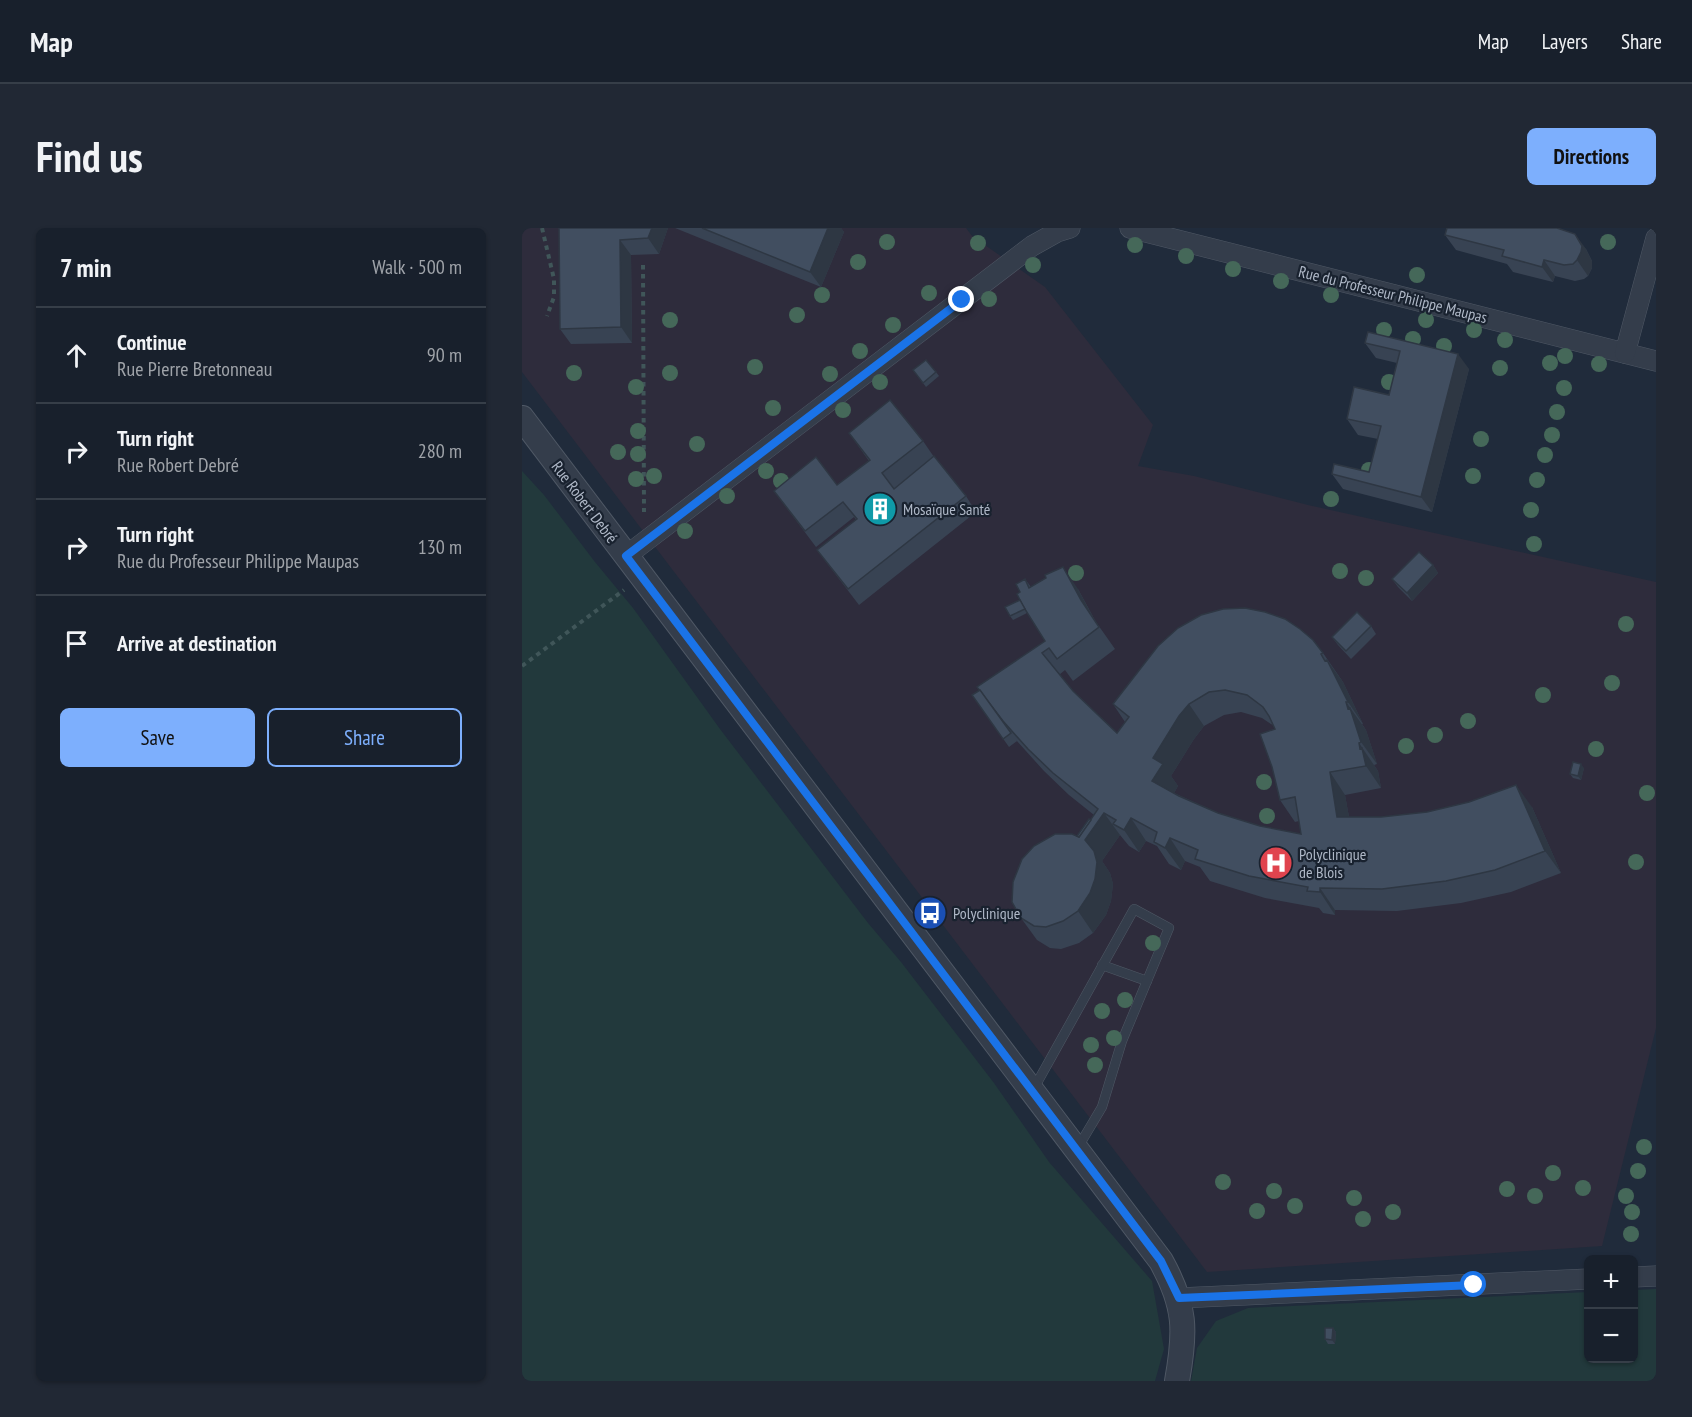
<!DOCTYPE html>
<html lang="en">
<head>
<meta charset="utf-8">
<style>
  body { margin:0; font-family:"PT Sans Narrow",sans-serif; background:#212834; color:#f1f3f6 }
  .controls { position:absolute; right:18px; bottom:18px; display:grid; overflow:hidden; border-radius:9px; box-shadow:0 2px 4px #0004 }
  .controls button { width:54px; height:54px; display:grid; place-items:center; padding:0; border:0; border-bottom:2px solid #363e48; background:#18202c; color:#f1f3f6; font:30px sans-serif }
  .stop { position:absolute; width:18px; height:18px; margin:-14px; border:4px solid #1a73e8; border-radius:50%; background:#fff }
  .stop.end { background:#1a73e8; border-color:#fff; box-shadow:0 2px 6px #0008 }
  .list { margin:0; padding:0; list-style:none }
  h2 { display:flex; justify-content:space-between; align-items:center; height:78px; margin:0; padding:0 24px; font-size:26px }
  h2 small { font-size:20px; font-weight:400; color:#9fa3a9 }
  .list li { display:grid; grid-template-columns:39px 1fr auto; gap:18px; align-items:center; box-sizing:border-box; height:96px; padding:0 24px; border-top:2px solid #363e48 }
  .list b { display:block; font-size:22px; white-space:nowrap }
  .list p { margin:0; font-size:20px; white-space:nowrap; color:#9fa3a9 }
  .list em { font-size:20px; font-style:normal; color:#9fa3a9 }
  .actions { display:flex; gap:12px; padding:18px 24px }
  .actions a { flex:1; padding:14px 0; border:2px solid #7daffd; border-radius:9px; text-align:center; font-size:21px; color:#7daffd }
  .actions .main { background:#7daffd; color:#111 }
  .icon { flex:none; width:33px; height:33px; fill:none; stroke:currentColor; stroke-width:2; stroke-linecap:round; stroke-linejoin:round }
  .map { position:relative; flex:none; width:1134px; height:1153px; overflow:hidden; border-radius:9px }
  header { display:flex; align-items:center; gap:36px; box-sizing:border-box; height:84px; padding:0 30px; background:#18202c; border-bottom:2px solid #363e48 }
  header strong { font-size:28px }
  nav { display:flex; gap:33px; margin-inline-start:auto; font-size:21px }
  .intro { display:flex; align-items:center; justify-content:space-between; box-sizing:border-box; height:144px; padding:0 36px }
  h1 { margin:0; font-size:42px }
  .button { padding:15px 27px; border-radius:9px; background:#7daffd; color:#111; font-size:21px; font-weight:700 }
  main { display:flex; gap:36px; padding:0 36px }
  aside { flex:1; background:#18202c; border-radius:9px; box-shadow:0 2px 4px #0004 }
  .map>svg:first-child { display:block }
</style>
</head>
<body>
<header>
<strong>Map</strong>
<nav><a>Map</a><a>Layers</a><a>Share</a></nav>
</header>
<div class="intro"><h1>Find us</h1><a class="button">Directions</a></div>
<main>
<aside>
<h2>7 min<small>Walk · 500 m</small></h2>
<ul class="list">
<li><svg class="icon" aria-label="ahead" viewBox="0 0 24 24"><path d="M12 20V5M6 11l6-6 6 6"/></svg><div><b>Continue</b><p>Rue Pierre Bretonneau</p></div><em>90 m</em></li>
<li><svg class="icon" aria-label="right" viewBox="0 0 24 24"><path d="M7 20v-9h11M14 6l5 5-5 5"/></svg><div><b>Turn right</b><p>Rue Robert Debré</p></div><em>280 m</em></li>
<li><svg class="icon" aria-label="right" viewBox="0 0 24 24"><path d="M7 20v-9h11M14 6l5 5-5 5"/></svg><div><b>Turn right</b><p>Rue du Professeur Philippe Maupas</p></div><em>130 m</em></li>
<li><svg class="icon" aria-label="arrive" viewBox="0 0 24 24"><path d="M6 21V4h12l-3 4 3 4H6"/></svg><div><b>Arrive at destination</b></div></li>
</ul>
<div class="actions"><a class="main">Save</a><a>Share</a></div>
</aside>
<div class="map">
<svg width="1134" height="1153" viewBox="0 0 1134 1153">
  <rect width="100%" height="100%" fill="#202b3b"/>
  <polygon fill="#2e2c3c" points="0,0 444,0 450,8 523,59 631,197 616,238 672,248 786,277 1134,354 1134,800 1080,1018 685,1044 0,144"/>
  <g fill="#22393c">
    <polygon points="0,243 22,267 73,334 111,380 198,501 288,619 346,695 379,734 472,855 527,934 630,1053 642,1121 633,1153 0,1153"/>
    <polygon points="1134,1061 1134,1153 669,1153 675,1120 694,1093 726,1080 1066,1064 1066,1130 1112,1130 1112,1062"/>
  </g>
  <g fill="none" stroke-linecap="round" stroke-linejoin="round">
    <defs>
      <g id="service">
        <polyline points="580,737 625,753"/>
        <polyline points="511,862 612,681 647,700 600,813 580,879 555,921"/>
      </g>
      <g id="minor">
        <polyline points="608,0 1134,133"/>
        <polyline points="1103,125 1134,10"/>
        <polyline points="104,328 510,18 535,4 548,0"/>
        <polyline points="1112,1049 1134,1048"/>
        <polyline points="657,1070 1066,1051"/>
      </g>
      <path id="tertiary" d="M0 190 639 1033C664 1078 664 1103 655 1153"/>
    </defs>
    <use href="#service" stroke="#4f5865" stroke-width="10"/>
    <use href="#minor" stroke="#4f5865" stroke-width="21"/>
    <use href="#tertiary" stroke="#4f5865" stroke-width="26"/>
    <g stroke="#405659" stroke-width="4" stroke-dasharray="4.5 4.5" stroke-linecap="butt">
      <polyline points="20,0 32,51 32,69 25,88"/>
      <polyline points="121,37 122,284"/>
      <polyline points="0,438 102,362"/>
    </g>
    <use href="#service" stroke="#343d4b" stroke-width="9"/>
    <use href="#minor" stroke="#343d4b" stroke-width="20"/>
    <use href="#tertiary" stroke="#343d4b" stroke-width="24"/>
  </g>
  <g fill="#456859">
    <circle cx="365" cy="14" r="8"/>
    <circle cx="1086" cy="14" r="8"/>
    <circle cx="456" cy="15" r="8"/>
    <circle cx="613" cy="17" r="8"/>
    <circle cx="664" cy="28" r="8"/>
    <circle cx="336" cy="34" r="8"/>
    <circle cx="511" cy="37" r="8"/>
    <circle cx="711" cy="41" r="8"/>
    <circle cx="895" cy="47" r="8"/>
    <circle cx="759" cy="53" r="8"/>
    <circle cx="407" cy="65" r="8"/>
    <circle cx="300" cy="67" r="8"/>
    <circle cx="809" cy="67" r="8"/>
    <circle cx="467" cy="71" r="8"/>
    <circle cx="275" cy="87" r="8"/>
    <circle cx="148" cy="92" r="8"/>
    <circle cx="904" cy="92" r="8"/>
    <circle cx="371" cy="97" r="8"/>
    <circle cx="862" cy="102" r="8"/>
    <circle cx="952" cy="102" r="8"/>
    <circle cx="891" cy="111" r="8"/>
    <circle cx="983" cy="112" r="8"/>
    <circle cx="922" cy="118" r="8"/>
    <circle cx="338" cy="123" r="8"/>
    <circle cx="1043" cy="128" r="8"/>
    <circle cx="1028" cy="135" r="8"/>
    <circle cx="1077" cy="136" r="8"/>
    <circle cx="233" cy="139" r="8"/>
    <circle cx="978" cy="140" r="8"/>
    <circle cx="52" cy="145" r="8"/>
    <circle cx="148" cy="145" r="8"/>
    <circle cx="308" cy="146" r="8"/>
    <circle cx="358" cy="154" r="8"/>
    <circle cx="867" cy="154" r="8"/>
    <circle cx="114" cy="159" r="8"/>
    <circle cx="1042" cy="160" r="8"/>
    <circle cx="251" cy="180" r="8"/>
    <circle cx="321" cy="182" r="8"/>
    <circle cx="1035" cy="184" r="8"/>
    <circle cx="116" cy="203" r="8"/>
    <circle cx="1030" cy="207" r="8"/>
    <circle cx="959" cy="211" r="8"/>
    <circle cx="175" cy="216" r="8"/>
    <circle cx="96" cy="224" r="8"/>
    <circle cx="116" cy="226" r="8"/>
    <circle cx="1023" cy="227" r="8"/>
    <circle cx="847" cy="242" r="8"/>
    <circle cx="244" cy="243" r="8"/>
    <circle cx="132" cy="248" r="8"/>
    <circle cx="951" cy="248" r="8"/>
    <circle cx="114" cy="251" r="8"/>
    <circle cx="1015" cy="252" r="8"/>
    <circle cx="259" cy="253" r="8"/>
    <circle cx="205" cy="268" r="8"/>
    <circle cx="809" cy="271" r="8"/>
    <circle cx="1009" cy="282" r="8"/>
    <circle cx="163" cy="303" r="8"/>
    <circle cx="1012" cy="316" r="8"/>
    <circle cx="818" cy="343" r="8"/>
    <circle cx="554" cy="345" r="8"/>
    <circle cx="844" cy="350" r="8"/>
    <circle cx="1104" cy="396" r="8"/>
    <circle cx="1090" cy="455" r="8"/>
    <circle cx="1021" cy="467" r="8"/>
    <circle cx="946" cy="493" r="8"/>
    <circle cx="913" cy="507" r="8"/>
    <circle cx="884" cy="518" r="8"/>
    <circle cx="1074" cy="521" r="8"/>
    <circle cx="742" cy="554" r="8"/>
    <circle cx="1125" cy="565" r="8"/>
    <circle cx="745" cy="588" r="8"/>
    <circle cx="1114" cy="634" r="8"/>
    <circle cx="631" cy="715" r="8"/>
    <circle cx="603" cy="772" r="8"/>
    <circle cx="580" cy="783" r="8"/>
    <circle cx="592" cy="810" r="8"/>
    <circle cx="569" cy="817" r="8"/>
    <circle cx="573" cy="837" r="8"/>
    <circle cx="1122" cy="919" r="8"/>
    <circle cx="1116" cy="943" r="8"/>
    <circle cx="1031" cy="945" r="8"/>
    <circle cx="701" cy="954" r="8"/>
    <circle cx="1061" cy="960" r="8"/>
    <circle cx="985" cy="961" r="8"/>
    <circle cx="752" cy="963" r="8"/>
    <circle cx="1013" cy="968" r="8"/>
    <circle cx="1104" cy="968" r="8"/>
    <circle cx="832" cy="970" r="8"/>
    <circle cx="773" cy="978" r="8"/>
    <circle cx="735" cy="983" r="8"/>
    <circle cx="871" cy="984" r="8"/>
    <circle cx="1110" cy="984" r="8"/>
    <circle cx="841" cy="991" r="8"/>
    <circle cx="1109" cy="1006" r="8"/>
  </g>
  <g fill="#384353" fill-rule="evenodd">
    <polygon points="37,0 146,0 137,26 109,27 110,115 49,116 38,101"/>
    <polygon points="153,0 319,0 322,4 299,59"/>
    <polygon points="925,0 1037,0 1064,21 1070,33 1070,40 1066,48 1062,51 1053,53 1033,48 1031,54 991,44 985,36 934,22 923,7"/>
    <polygon points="846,104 947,141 910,284 821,261 810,246 847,244 856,211 836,207 825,191 867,167 875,135 854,130 843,115"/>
    <polygon points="391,142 414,144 417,148 404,159"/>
    <polygon points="327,205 401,213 412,229 444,268 454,284 337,377 295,322 334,292 332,289 294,319 252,263 315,257 347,233"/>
    <polygon points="911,337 916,345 890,373 876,359 870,351"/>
    <path d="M503 351 509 359 556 361 574 394 593 421 551 453 543 442 537 447 551 463 595 505 603 494 591 476 801 425 821 454 841 496H840L844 502 855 536 852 537 856 543 859 560 823 567 827 589H859L1010 579 1039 645 989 664 939 675 875 683 813 682V687L801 685 797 680 743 670 688 653 678 639 663 633 659 642 647 636 635 618 624 613 617 624 607 618 598 607 580 633 588 645 591 656 589 673 584 687 571 705 557 715 539 721 528 720 515 712 499 690 555 608 572 587 547 567 522 543 494 512 495 513 487 519 450 467 458 462 523 413 505 385 491 392 488 388 498 372V364ZM719 484 740 490 752 498 753 501 758 572 773 594 777 593 779 606 738 598 696 585 652 565 656 558 649 548 672 511 682 498 702 487Z"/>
    <polygon points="849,398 854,406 829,431 816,417 810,409"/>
    <polygon points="1062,540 1059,552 1051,550 1048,546"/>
    <polygon points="811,1100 814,1104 813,1116 806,1116 803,1111"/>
  </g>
  <g fill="#2e3743">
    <polygon points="130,0 146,0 137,26 126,10"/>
    <polygon points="306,0 319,0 322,4 299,59 288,44"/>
    <polygon points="1053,6 1064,21 1070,33 1070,40 1066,48 1055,32"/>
    <polygon points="98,12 109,27 110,115 99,99"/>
    <polygon points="1022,32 1033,48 1031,54 1020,39"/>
    <polygon points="936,126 947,141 910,284 899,269"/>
    <polygon points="911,337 916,345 890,373 885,365"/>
    <polygon points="541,339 556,361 574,395 559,372"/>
    <polygon points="805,432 821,454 841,496 826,474"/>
    <polygon points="824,474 844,502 855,536 839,514"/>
    <polygon points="667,476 682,498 672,511 649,548 656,558 646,576 630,553 631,530 657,488"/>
    <polygon points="837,515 856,543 859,560 844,538"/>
    <polygon points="1059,536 1062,540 1059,552 1056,548"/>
    <polygon points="808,544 823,567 831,611 815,589"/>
    <polygon points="994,557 1010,579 1039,645 1023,623"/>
    <polygon points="582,585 598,607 580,633 588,645 591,656 589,673 584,687 571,705 556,683 563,612"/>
    <polygon points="609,590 624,613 617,624 602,602"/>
    <polygon points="648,610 663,633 659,642 643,620"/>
    <polygon points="798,660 813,682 813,687 798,664"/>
    <polygon points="811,1100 814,1104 813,1116 810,1112"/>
  </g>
  <g fill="#414e60" stroke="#2e3743" stroke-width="1.5" fill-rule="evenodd">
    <polygon points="37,0 130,0 126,10 98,12 99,99 38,101"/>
    <polygon points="180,0 306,0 288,44"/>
    <polygon points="925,0 1035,0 1053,6 1060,18 1059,24 1055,32 1051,36 1042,37 1022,32 1020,39 980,28 982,22 923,7"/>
    <polygon points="846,104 936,126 899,269 810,246 812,236 847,244 859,198 825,191 832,159 867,167 878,123 843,115"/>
    <polygon points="404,132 414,144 401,155 391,142"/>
    <polygon points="368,172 401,213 360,245 372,261 412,228 444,268 326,361 295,322 335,291 321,274 283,303 252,263 294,229 315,257 348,232 327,205"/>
    <polygon points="897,324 911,337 885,365 870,351"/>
    <path d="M541 339 559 372 577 399 535 431 527 420 520 425 551 463 595 505 607 489 591 476 636 418 656 400 679 387 701 381 723 380 743 384 763 391 778 401 791 412 801 425 799 426 803 433 805 432 826 474H824L826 481 828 480 839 514 837 515 838 521 840 520 844 538 808 544 815 589H859L905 584 947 574 994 557 1023 623 973 642 924 653 860 661 798 660V664L785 663 786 659 727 648 673 631 676 622 648 610 643 620 632 614 635 604 609 590 602 602 591 596 594 592 582 585 563 612 572 623 575 634 573 651 568 665 556 683 541 693 524 699 512 698 499 690 490 674 491 654 500 631 512 618 533 606H550L557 609 576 581 531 545 506 521 481 493 455 459 523 413 501 378 495 366 498 364 494 356 503 351 507 360 524 350 523 347ZM703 462 725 467 741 479 747 488 753 501 738 506 750 539 758 572 773 569 779 606 738 598 696 585 657 568 630 553 641 536 631 530 657 488 667 476 687 464Z"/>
    <polygon points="498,372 503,381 488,388 483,379"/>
    <polygon points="835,384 849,398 824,423 810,409"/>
    <polygon points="458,462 489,505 481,511 450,467"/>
    <polygon points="1051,534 1059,536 1056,548 1048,546"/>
    <polygon points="567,591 569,592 557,609 555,608"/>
    <polygon points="803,1100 811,1100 810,1112 803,1111"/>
  </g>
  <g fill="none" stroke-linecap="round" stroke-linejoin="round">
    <polyline stroke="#1a73e8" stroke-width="8" points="440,72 104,328 639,1033 657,1070 952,1057"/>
  </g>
  <defs>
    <symbol id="building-disc" viewBox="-11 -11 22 22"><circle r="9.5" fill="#0f9aa8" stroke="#19222f"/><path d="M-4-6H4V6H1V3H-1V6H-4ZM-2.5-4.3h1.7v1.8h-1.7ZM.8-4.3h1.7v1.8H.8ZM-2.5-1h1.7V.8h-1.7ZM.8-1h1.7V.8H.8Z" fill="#fff"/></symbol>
    <symbol id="hospital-disc" viewBox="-11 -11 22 22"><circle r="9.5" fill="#e0444e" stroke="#19222f"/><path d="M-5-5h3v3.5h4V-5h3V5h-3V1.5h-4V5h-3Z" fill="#fff"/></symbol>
    <symbol id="bus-disc" viewBox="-11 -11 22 22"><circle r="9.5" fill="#1a4fb4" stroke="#19222f"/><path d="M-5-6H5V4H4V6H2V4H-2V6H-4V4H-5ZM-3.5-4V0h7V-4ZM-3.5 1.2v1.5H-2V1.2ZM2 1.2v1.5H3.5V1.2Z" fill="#fff"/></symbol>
  </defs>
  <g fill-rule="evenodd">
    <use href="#building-disc" x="339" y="262" width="38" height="38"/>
    <use href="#hospital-disc" x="735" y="616" width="38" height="38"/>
    <use href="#bus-disc" x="389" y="666" width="38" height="38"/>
  </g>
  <g text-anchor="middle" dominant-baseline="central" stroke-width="4.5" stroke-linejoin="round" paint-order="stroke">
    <g font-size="16" fill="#afb8c7" stroke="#19222f">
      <text transform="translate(871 66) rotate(14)">Rue du Professeur Philippe Maupas</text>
      <text transform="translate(63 274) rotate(53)">Rue Robert Debré</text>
    </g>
    <g font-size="16" fill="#afb8c7" stroke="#19222f" text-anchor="start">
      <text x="381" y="281">Mosaïque Santé</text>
      <text x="777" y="626">Polyclinique<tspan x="777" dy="18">de Blois</tspan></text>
      <text x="431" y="685">Polyclinique</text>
    </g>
  </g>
</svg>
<div class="controls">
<button>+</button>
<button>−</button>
</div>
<div class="stop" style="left:952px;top:1057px"></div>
<div class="stop end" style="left:440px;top:72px"></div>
</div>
</main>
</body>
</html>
